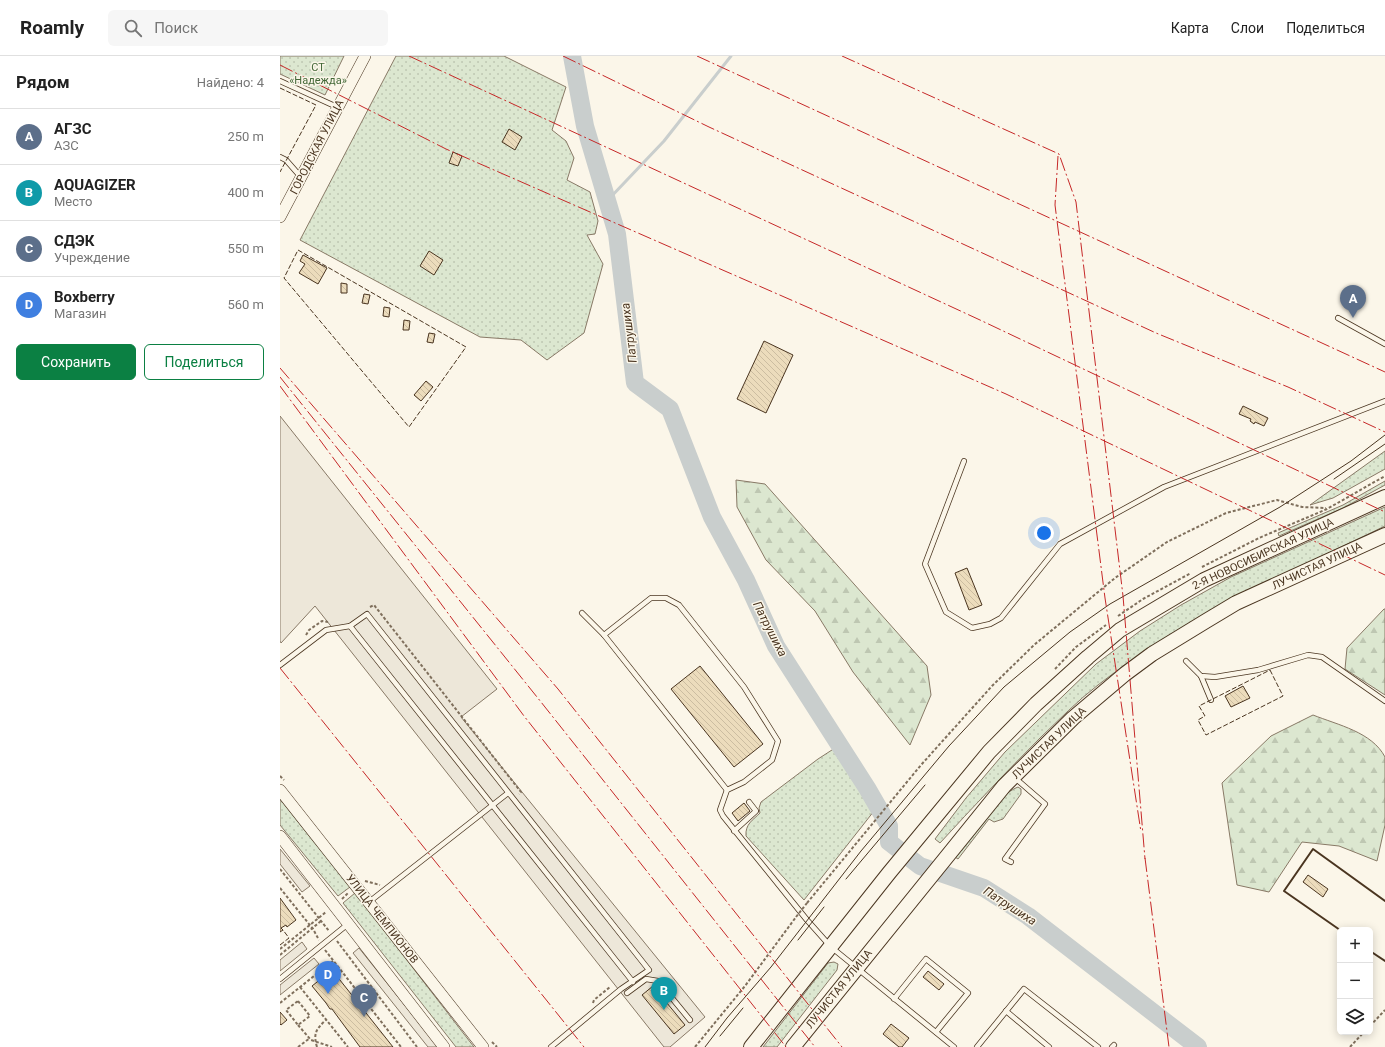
<!DOCTYPE html>
<html lang="ru">
<head>
<meta charset="utf-8">
<style>
  body { margin:0; font-family:Roboto,sans-serif; background:#f6f6f6; color:#222 }
  .controls { position:absolute; right:12px; bottom:12px; display:grid; overflow:hidden; border-radius:6px; box-shadow:0 2px 10px #0003 }
  .controls button { width:36px; height:36px; display:grid; place-items:center; padding:0; border:0; border-bottom:1px solid #e0e0e0; background:#fff; color:#222; font:20px sans-serif }
  .you { position:absolute; left:764px; top:477px; width:14px; height:14px; margin:-10px; border:3px solid #fff; border-radius:50%; background:#1a73e8; box-shadow:0 0 0 6px #1a73e833 }
  .badge { display:grid; place-items:center; width:26px; height:26px; border-radius:50%; background:#0b8043; color:#fff; font-size:13px; font-weight:700 }
  .pin { position:absolute; translate:-50% -33px; filter:drop-shadow(0 1px 2px #0008) }
  .pin::after { content:''; position:absolute; top:21px; width:14px; height:12px; background:inherit; clip-path:polygon(0 0,100% 0,50% 100%) }
  .list { margin:0; padding:0; list-style:none }
  h2 { display:flex; justify-content:space-between; align-items:center; height:52px; margin:0; padding:0 16px; font-size:17px }
  h2 small { font-size:13px; font-weight:400; color:#767676 }
  .list li { display:grid; grid-template-columns:26px 1fr auto; gap:12px; align-items:center; box-sizing:border-box; height:56px; padding:0 16px; border-top:1px solid #e0e0e0 }
  .list b { display:block; font-size:15px; white-space:nowrap }
  .list p { margin:0; font-size:13px; white-space:nowrap; color:#767676 }
  .list em { font-size:13px; font-style:normal; color:#767676 }
  .actions { display:flex; gap:8px; padding:12px 16px }
  .actions a { flex:1; padding:9px 0; border:1px solid #0b8043; border-radius:6px; text-align:center; font-size:14px; color:#0b8043 }
  .actions .main { background:#0b8043; color:#fff }
  .icon { flex:none; width:22px; height:22px; fill:none; stroke:currentColor; stroke-width:2; stroke-linecap:round; stroke-linejoin:round }
  .map { position:relative; flex:none; width:1105px; height:991px; overflow:hidden }
  header { display:flex; align-items:center; gap:24px; box-sizing:border-box; height:56px; padding:0 20px; background:#fff; border-bottom:1px solid #e0e0e0 }
  header strong { font-size:19px }
  nav { display:flex; gap:22px; margin-inline-start:auto; font-size:14px }
  .search { width:280px; height:36px; background:#f6f6f6; display:flex; align-items:center; gap:10px; box-sizing:border-box; padding:0 14px; border-radius:6px; color:#767676; font-size:15px }
  main { display:flex }
  aside { flex:1; background:#fff }
  .map>svg:first-child { display:block }
</style>
</head>
<body>
<header>
<strong>Roamly</strong>
<div class="search"><svg class="icon" aria-label="search" viewBox="0 0 24 24"><circle cx="10" cy="10" r="6"/><path d="M15 15l6 6"/></svg>Поиск</div>
<nav><a>Карта</a><a>Слои</a><a>Поделиться</a></nav>
</header>
<main>
<aside>
<h2>Рядом<small>Найдено: 4</small></h2>
<ul class="list">
<li><span class="badge" style="background:#5c6f8a">A</span><div><b>АГЗС</b><p>АЗС</p></div><em>250 m</em></li>
<li><span class="badge" style="background:#0f9aa8">B</span><div><b>AQUAGIZER</b><p>Место</p></div><em>400 m</em></li>
<li><span class="badge" style="background:#5c6f8a">C</span><div><b>СДЭК</b><p>Учреждение</p></div><em>550 m</em></li>
<li><span class="badge" style="background:#3f7fe0">D</span><div><b>Boxberry</b><p>Магазин</p></div><em>560 m</em></li>
</ul>
<div class="actions"><a class="main">Сохранить</a><a>Поделиться</a></div>
</aside>
<div class="map">
<svg width="1105" height="991" viewBox="0 0 1105 991">
  <defs>
    <pattern id="grass-dots" width="8" height="8" patternUnits="userSpaceOnUse"><rect width="8" height="8" fill="#dce7d0"/><path d="M2 2h.1M6 6h.1" fill="none" stroke="#bec7b2" stroke-width="1.8" stroke-linecap="round"/></pattern>
    <pattern id="forest-firs" width="22" height="20" patternUnits="userSpaceOnUse"><rect width="22" height="20" fill="#dce7d0"/><path d="M5 1l3.5 6h-7zM16 11l3.5 6h-7z" fill="#bec7b2"/></pattern>
    <pattern id="building-back-hatch" width="6" height="6" patternUnits="userSpaceOnUse"><rect width="6" height="6" fill="#ecdcbc"/><path d="M-1 5l2 2M0 0l6 6M5-1l2 2" fill="none" stroke="#ccbda1"/></pattern>
  </defs>
  <rect width="100%" height="100%" fill="#fbf6e9"/>
  <g fill="url(#grass-dots)" stroke="#887966">
    <polygon points="0,0 64,0 45,39 0,18"/>
    <polygon points="116,0 224,0 286,31 272,74 286,85 294,102 287,124 310,136 318,165 315,178 307,179 323,208 304,277 267,304 241,284 200,281 20,184"/>
    <polygon points="1105,395 1105,413 1053,442 1030,449"/>
    <polygon points="1105,425 1105,429 1063,452 999,480 998,477 1063,449"/>
    <path d="M1105 451V470C1006 518 905 561 818 629 797 645 779 664 760 682 726 716 693 751 660 787L655 783 686 742 725 696 816 608 860 575 901 549 951 521Z"/>
    <path d="M555 692 594 755 524 844 466 780C465 768 473 764 480 757L479 752 481 746 538 703Z"/>
    <path d="M738 731 741 733V738L723 763 714 766 709 763 678 803 675 801C689 783 718 738 738 731Z"/>
    <polygon points="0,743 70,831 58,840 0,769"/>
    <polygon points="75,837 194,991 176,991 63,847"/>
    <polygon points="554,906 558,908 557,914 497,991 483,991 548,907"/>
  </g>
  <g fill="url(#forest-firs)" stroke="#887966">
    <polygon points="456,424 485,428 647,610 651,639 630,689 573,616 535,555 486,504 457,451"/>
    <polygon points="1104,553 1105,553 1105,639 1065,613 1067,592"/>
    <path d="M1033 659C1058 669 1092 676 1105 701V769L1097 805 1059 790 1022 786 989 836 957 829 942 727 991 680Z"/>
  </g>
  <g fill="#ede7d9" stroke="#887966">
    <polygon points="0,360 217,633 181,661 425,961 390,991 384,991 35,550 1,587 0,585"/>
    <polygon points="0,793 30,830 22,836 0,808"/>
    <polygon points="22,886 27,893 0,915 0,904"/>
    <polygon points="79,892 158,991 148,991 73,897"/>
    <polygon points="34,902 39,908 0,939 0,929"/>
  </g>
  <g fill="none" stroke-linecap="round" stroke-linejoin="round">
    <polyline stroke="#c9cecd" stroke-width="3" points="327,145 384,85 451,0"/>
    <polyline stroke="#c9cecd" stroke-width="18" points="292,0 305,70 337,178 355,327 390,353 432,461 466,524 496,590 587,732 609,770 609,786 640,810 704,832 748,860 918,991"/>
  </g>
  <g fill="url(#building-back-hatch)" stroke="#4a3520">
    <polygon points="229,73 242,81 235,94 222,86"/>
    <polygon points="173,96 182,100 178,110 169,107"/>
    <polygon points="149,195 163,204 154,219 140,210"/>
    <polygon points="23,199 47,212 38,228 19,217 25,208 20,205"/>
    <polygon points="61,227 67,228 67,237 61,237"/>
    <polygon points="84,238 90,239 88,248 82,247"/>
    <polygon points="104,251 110,252 109,261 103,260"/>
    <polygon points="124,264 130,265 129,274 123,274"/>
    <polygon points="149,277 155,278 153,287 147,286"/>
    <polygon points="484,285 513,299 486,357 457,343"/>
    <polygon points="146,325 153,331 141,345 134,339"/>
    <polygon points="963,350 988,362 984,370 975,366 974,368 970,365 971,363 959,358"/>
    <polygon points="687,512 702,549 689,554 675,517"/>
    <polygon points="420,610 483,688 454,711 391,633"/>
    <polygon points="963,630 970,642 951,651 945,640"/>
    <polygon points="464,747 470,755 458,765 452,757"/>
    <polygon points="1028,819 1048,833 1043,841 1023,826"/>
    <polygon points="0,842 16,864 7,871 6,869 1,872 3,874 0,876"/>
    <polygon points="52,914 113,991 80,991 52,953 50,953 46,947 32,930"/>
    <polygon points="648,915 664,928 659,934 643,921"/>
    <polygon points="373,930 405,969 394,978 362,939"/>
    <polygon points="0,956 7,964 1,969 0,968"/>
    <polygon points="611,968 629,982 622,991 619,991 603,978"/>
  </g>
  <g fill="none" stroke-linecap="round" stroke-linejoin="round">
    <defs>
      <g id="service">
        <polyline points="0,25 57,51"/>
        <polyline points="0,101 6,104 20,120"/>
        <polyline points="1058,262 1105,288"/>
        <polyline points="684,405 645,508 666,556 692,572 710,568 721,562 780,488 884,431 1105,345"/>
        <polyline points="302,557 324,579 371,542 386,542 399,549 464,631 498,685 492,704 464,726 447,734 440,754 443,760 527,864 551,891 674,991"/>
        <polyline points="324,579 447,734"/>
        <polyline points="906,605 921,620 935,621 978,614 1028,599 1042,601 1105,645"/>
        <polyline points="0,609 46,574 70,570"/>
        <polyline points="921,620 931,644"/>
        <polyline points="454,775 476,755 469,746"/>
        <polyline points="731,806 725,803 765,748 735,722"/>
        <polyline points="89,846 228,737"/>
        <polyline points="0,923 68,868"/>
        <polyline points="347,937 366,923 378,925 410,964"/>
        <polyline points="614,943 646,903 688,937 656,976"/>
        <polyline points="726,955 769,991"/>
        <polyline points="271,991 341,933 369,914 87,558 70,570 353,926"/>
        <polyline points="697,991 744,933 818,991"/>
        <polyline points="832,991 834,989"/>
      </g>
      <g id="tertiary">
        <polyline points="0,161 85,0"/>
        <polyline points="0,734 203,991"/>
        <polyline points="0,780 164,991"/>
      </g>
      <g id="primary">
        <polyline points="471,991 609,817 709,696 756,648 808,601 840,574 924,524 1105,441"/>
        <polyline points="513,991 724,730 793,662 845,618 872,598 926,565 956,547 1105,479"/>
      </g>
    </defs>
    <use href="#service" stroke="#4a3520" stroke-width="6"/>
    <use href="#tertiary" stroke="#4a3520" stroke-width="12"/>
    <use href="#primary" stroke="#4a3520" stroke-width="16"/>
    <g stroke="#7f6f5c" stroke-width="2" stroke-dasharray="3 2" stroke-linecap="butt">
      <polyline points="922,511 979,482 1047,453 1105,420"/>
      <polyline points="90,551 94,549 241,736 239,738"/>
      <polyline points="838,560 863,543 911,517"/>
      <polyline points="26,579 29,574 42,565 48,566"/>
      <polyline points="775,613 796,591 826,569"/>
      <polyline points="0,720 4,724"/>
      <polyline points="0,813 49,875"/>
      <polyline points="85,825 100,829"/>
      <polyline points="0,832 33,873 39,884"/>
      <polyline points="62,843 69,836"/>
      <polyline points="527,847 641,709 712,630 754,589 835,522 887,486 946,457 997,444 1022,451 1046,452"/>
      <polyline points="57,885 137,991"/>
      <polyline points="0,893 46,856"/>
      <polyline points="45,894 121,991"/>
      <polyline points="0,899 41,865"/>
      <polyline points="20,931 68,991"/>
      <polygon points="18,945 30,960 18,969 6,954"/>
      <polyline points="0,947 53,905"/>
      <polyline points="313,947 314,944 330,931"/>
      <polyline points="18,969 31,984 52,991"/>
      <polyline points="1090,970 1105,954"/>
      <polyline points="212,986 217,991"/>
      <polyline points="18,991 30,982"/>
      <path d="M37 991C33 978 36 973 46 964"/>
      <polyline points="415,991 465,930 516,861"/>
      <polyline points="1070,991 1084,976"/>
    </g>
    <use href="#service" stroke="#fbf6e9" stroke-width="4.5"/>
    <use href="#tertiary" stroke="#fbf6e9" stroke-width="11"/>
    <use href="#primary" stroke="#fbf6e9" stroke-width="14"/>
    <g stroke="#4a3520" stroke-width="1">
      <polyline points="1054,423 1105,388"/>
      <polyline points="566,823 645,729"/>
      <polyline points="518,884 544,851"/>
      <polyline points="440,980 463,952"/>
      <polyline points="425,991 447,962 491,911 581,795 669,690 724,631 790,576 830,548 1000,451 1071,405 1105,379"/>
    </g>
    <polyline stroke="#7f6f5c" stroke-width="2" stroke-dasharray="3 2" stroke-linecap="butt" points="516,861 527,847"/>
    <g stroke="#4a3520" stroke-width="1" stroke-dasharray="5 2" stroke-linecap="butt">
      <polyline points="0,32 36,49 0,116"/>
      <polygon points="18,194 186,291 129,371 4,222"/>
      <polygon points="990,614 1003,640 926,679 918,664 925,660 919,650"/>
      <polyline points="0,889 9,882 3,874"/>
    </g>
    <g stroke="#4a3520" stroke-width="2">
      <polyline points="1060,874 1004,835 1033,793 1105,845"/>
      <polyline points="1090,895 1105,905"/>
    </g>
    <g stroke="#c62828" stroke-width="1" stroke-dasharray="14 3 2 3" stroke-linecap="butt">
      <polyline points="129,0 700,264 1105,456"/>
      <polyline points="283,0 429,71 876,277 1008,331 1105,376"/>
      <polyline points="417,0 1105,316"/>
      <polyline points="562,0 779,98 796,146 843,540 865,803"/>
      <polyline points="0,9 166,93 726,338 1105,519"/>
      <polyline points="778,100 775,149 825,542 861,776"/>
      <polyline points="0,312 278,633 562,991"/>
      <polyline points="0,321 261,646 535,991"/>
      <polyline points="0,330 244,660 506,991"/>
      <polyline points="0,612 304,991"/>
      <polyline points="865,802 889,991"/>
    </g>
  </g>
  <g text-anchor="middle" dominant-baseline="central" stroke-width="3" stroke-linejoin="round" paint-order="stroke">
    <g font-size="11" fill="#436837" stroke="#fbf6e9">
      <text x="38" y="11">СТ<tspan x="38" dy="13">«Надежда»</tspan></text>
    </g>
    <g font-size="11" fill="#4a3520" stroke="#fbf6e9">
      <text transform="translate(37 91) rotate(-63)">ГОРОДСКАЯ УЛИЦА</text>
      <text transform="translate(983 498) rotate(-25)">2-Я НОВОСИБИРСКАЯ УЛИЦА</text>
      <text transform="translate(1037 510) rotate(-25)">ЛУЧИСТАЯ УЛИЦА</text>
      <text transform="translate(769 687) rotate(-44)">ЛУЧИСТАЯ УЛИЦА</text>
      <text transform="translate(102 863) rotate(52)">УЛИЦА ЧЕМПИОНОВ</text>
      <text transform="translate(559 933) rotate(-51)">ЛУЧИСТАЯ УЛИЦА</text>
    </g>
    <g font-size="12" font-style="italic" fill="#4a3520" stroke="#fbf6e9">
      <text transform="translate(349 277) rotate(-97)">Патрушиха</text>
      <text transform="translate(490 573) rotate(63)">Патрушиха</text>
      <text transform="translate(730 850) rotate(33)">Патрушиха</text>
    </g>
  </g>
</svg>
<div class="controls">
<button>+</button>
<button>−</button>
<button><svg class="icon" aria-label="layers" viewBox="0 0 24 24"><path d="M12 4l9 5-9 5-9-5zM3 14l9 5 9-5"/></svg></button>
</div>
<div class="you"></div>
<div class="pin badge" style="left:1073px;top:262px;background:#5c6f8a">A</div>
<div class="pin badge" style="left:384px;top:954px;background:#0f9aa8">B</div>
<div class="pin badge" style="left:84px;top:961px;background:#5c6f8a">C</div>
<div class="pin badge" style="left:48px;top:938px;background:#3f7fe0">D</div>
</div>
</main>
</body>
</html>
